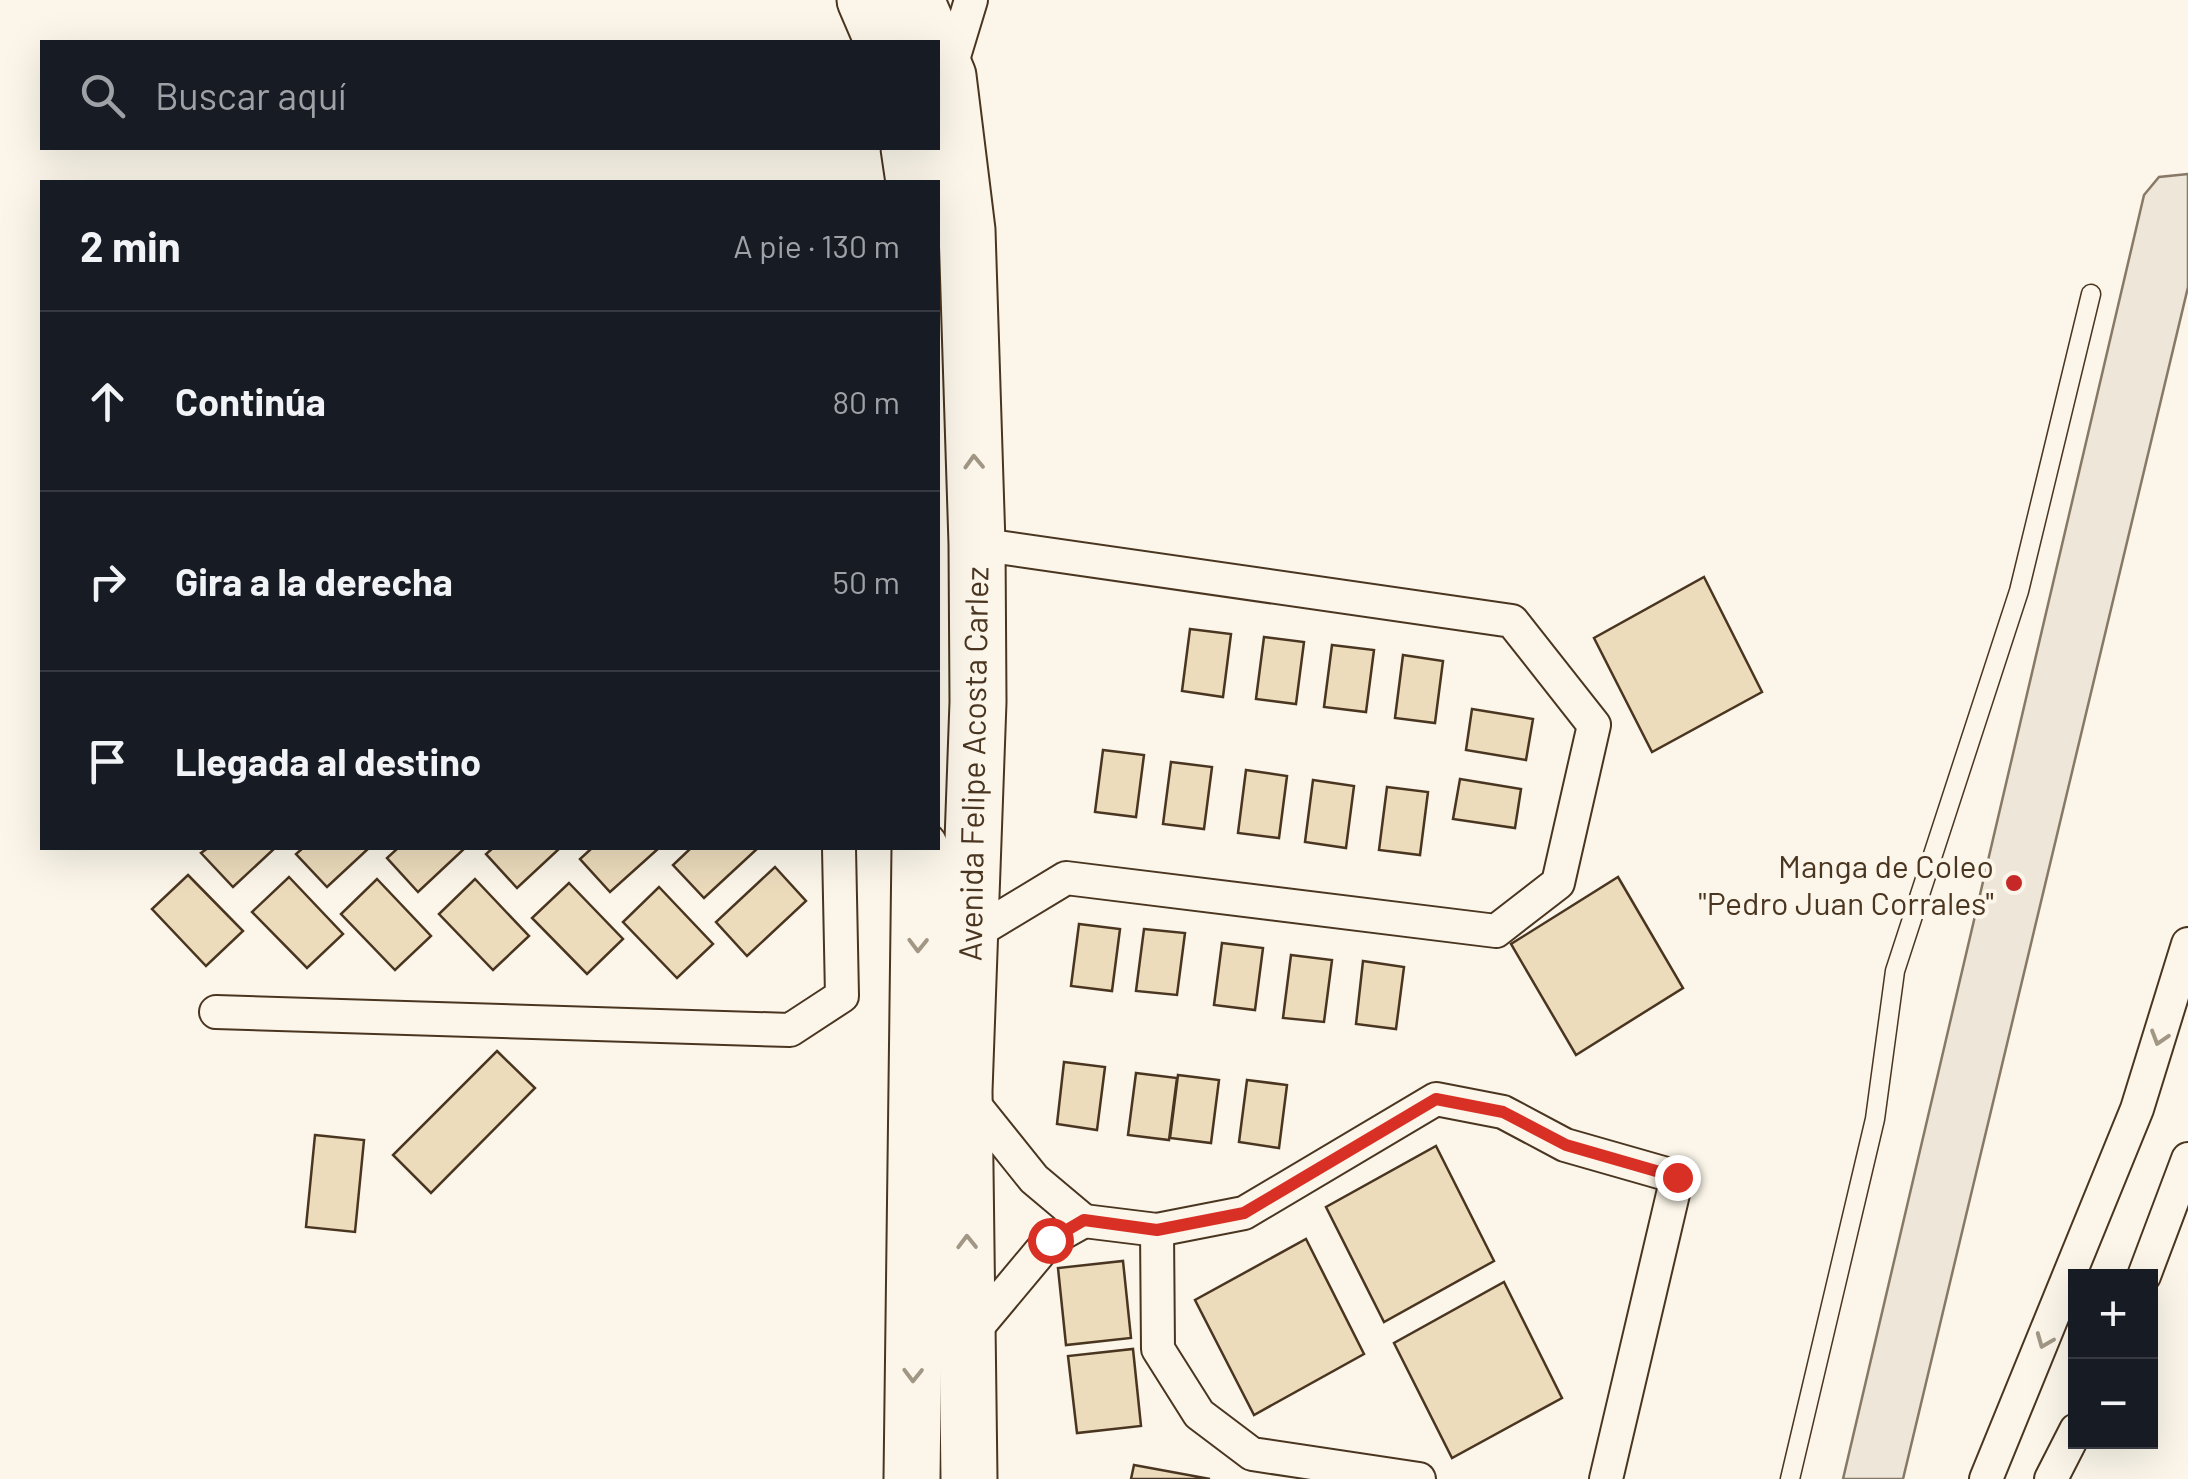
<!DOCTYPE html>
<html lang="es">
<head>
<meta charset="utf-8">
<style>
  body { margin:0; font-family:Barlow,sans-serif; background:#20242c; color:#f1f3f6 }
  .controls { position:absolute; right:30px; bottom:30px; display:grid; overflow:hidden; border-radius:0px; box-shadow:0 10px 40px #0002 }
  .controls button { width:90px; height:90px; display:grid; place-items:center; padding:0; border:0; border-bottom:2px solid #363941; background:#171b24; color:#f1f3f6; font:50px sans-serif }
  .stop { position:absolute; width:30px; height:30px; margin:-22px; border:8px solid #d93025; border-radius:50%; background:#fff }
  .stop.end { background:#d93025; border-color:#fff; box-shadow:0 2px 10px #0008 }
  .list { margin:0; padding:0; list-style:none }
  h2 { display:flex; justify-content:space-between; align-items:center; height:130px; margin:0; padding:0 40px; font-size:42px }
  h2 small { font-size:32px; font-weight:400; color:#9ea1a6 }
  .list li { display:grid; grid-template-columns:65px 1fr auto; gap:30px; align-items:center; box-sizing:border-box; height:180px; padding:0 40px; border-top:2px solid #363941 }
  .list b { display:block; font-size:38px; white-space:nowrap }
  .list em { font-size:32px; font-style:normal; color:#9ea1a6 }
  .icon { flex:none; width:55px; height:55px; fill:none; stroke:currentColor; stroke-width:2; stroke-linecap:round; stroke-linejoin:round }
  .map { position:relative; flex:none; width:2188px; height:1479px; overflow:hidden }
  .search { position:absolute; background:#171b24; box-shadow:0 10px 40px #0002; left:40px; top:40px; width:900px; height:110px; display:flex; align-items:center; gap:25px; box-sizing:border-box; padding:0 35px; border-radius:0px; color:#9ea1a6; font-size:38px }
  .panel { position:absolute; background:#171b24; box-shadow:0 10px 40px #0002; left:40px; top:180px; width:900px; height:670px; border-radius:0px }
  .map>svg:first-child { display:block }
</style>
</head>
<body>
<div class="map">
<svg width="2188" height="1479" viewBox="0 0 2188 1479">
  <rect width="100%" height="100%" fill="#fbf6e9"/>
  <polygon fill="#ede6d9" stroke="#887966" stroke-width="2.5" points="2188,174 2188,287 1903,1479 1843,1479 2144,195 2159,177"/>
  <g fill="#ecdcbc" stroke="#4a3520" stroke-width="2.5">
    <polygon points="1704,577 1762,692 1652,752 1594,638"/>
    <polygon points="1190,629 1231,634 1223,697 1182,691"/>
    <polygon points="1264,637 1304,642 1296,704 1256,699"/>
    <polygon points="1332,645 1374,650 1366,712 1324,707"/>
    <polygon points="1403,655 1443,661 1435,723 1395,718"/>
    <polygon points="1472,709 1533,719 1526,760 1466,750"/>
    <polygon points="1103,750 1144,755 1136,817 1095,812"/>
    <polygon points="1171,762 1212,767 1204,829 1163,824"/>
    <polygon points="1246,770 1287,776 1279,838 1238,833"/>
    <polygon points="1460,779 1521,789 1515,828 1453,819"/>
    <polygon points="1313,780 1354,786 1346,848 1305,842"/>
    <polygon points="1387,787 1428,792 1420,855 1379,850"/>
    <polygon points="208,848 275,848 233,887 201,853"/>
    <polygon points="303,848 369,848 327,887 296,854"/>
    <polygon points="398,848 465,848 418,892 387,858"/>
    <polygon points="493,848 560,848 517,888 486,854"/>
    <polygon points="592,848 659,848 610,892 580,859"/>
    <polygon points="691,848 758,848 704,898 673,865"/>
    <polygon points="775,867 806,901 747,956 716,922"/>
    <polygon points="188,875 243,931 206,966 152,909"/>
    <polygon points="289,877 343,934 307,968 252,912"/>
    <polygon points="1618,877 1683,988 1576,1055 1511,944"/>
    <polygon points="377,879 431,936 395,970 341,914"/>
    <polygon points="475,879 529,936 493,970 439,914"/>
    <polygon points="569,883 623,939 587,974 532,918"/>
    <polygon points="659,887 713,944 677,978 623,922"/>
    <polygon points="1079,924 1120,929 1112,991 1071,986"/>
    <polygon points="1144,929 1185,933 1177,995 1136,991"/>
    <polygon points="1222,943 1263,948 1255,1010 1214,1005"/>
    <polygon points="1291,955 1332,960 1324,1022 1283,1018"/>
    <polygon points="1363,961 1404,967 1396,1029 1356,1024"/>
    <polygon points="497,1051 535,1088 431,1193 393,1155"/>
    <polygon points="1064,1062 1105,1067 1097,1130 1057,1124"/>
    <polygon points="1136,1073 1177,1078 1169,1140 1128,1135"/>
    <polygon points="1178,1075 1219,1080 1211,1143 1170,1138"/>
    <polygon points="1247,1080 1287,1085 1279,1148 1239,1142"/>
    <polygon points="315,1135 364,1140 355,1232 306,1227"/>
    <polygon points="1436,1146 1494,1261 1384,1322 1326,1207"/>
    <polygon points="1306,1239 1364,1354 1254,1415 1195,1300"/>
    <polygon points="1123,1261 1131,1338 1066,1345 1058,1268"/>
    <polygon points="1504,1282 1562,1398 1452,1458 1394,1343"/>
    <polygon points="1133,1349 1141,1426 1077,1433 1068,1356"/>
    <polygon points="1134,1465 1210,1479 1131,1479"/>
  </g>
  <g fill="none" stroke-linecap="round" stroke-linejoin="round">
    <defs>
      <polyline id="service" points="1790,1479 1875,1119 1895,971 2019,591 2091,294"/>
      <g id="minor">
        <polyline points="948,76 971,0"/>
        <polyline points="970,936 1066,878 1496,931 1558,883 1594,725 1512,621 977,544"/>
        <polyline points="216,1012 790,1030 842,996 839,848"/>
        <polyline points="965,1093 1034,1179 1084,1221 1050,1240 969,1337"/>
        <polyline points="1084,1221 1157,1230 1244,1213 1436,1099 1503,1112 1565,1145 1677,1177 1606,1479"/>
        <polyline points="1157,1230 1158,1349 1199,1414 1252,1454 1419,1479"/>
        <polyline points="2144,1276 2188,1159"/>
        <polyline points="1986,1479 2137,1109 2188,944"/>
        <polyline points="2051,1479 2076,1430"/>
      </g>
      <g id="trunk">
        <polyline points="865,0 883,42"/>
        <polyline points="916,0 934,42"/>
        <polyline points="938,52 948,76 967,230 977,544 978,702 964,1091 969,1479"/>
        <polyline points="909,148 914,182"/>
        <polyline points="912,1479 920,848"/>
      </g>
    </defs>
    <use href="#service" stroke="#4a3520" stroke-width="21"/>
    <use href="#minor" stroke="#4a3520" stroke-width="36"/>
    <use href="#trunk" stroke="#4a3520" stroke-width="59"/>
    <use href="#service" stroke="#fbf6e9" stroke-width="18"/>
    <use href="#minor" stroke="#fbf6e9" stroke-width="32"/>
    <use href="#trunk" stroke="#fbf6e9" stroke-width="55"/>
  </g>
  <defs><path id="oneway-chevron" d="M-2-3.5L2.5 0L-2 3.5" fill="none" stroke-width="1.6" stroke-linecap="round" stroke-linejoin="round" transform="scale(2.5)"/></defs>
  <g stroke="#a29684">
    <use href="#oneway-chevron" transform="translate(974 462) rotate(-92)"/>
    <use href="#oneway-chevron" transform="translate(918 945) rotate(91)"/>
    <use href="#oneway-chevron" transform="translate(2159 1038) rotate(107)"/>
    <use href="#oneway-chevron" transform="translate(967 1242) rotate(-91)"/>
    <use href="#oneway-chevron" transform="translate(2044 1341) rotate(112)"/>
    <use href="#oneway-chevron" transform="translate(913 1375) rotate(91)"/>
  </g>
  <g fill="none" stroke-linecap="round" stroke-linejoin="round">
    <polyline stroke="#d93025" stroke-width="12" points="1050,1240 1084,1220 1157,1230 1244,1213 1436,1099 1503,1112 1566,1145 1677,1177"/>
  </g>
  <circle fill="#c62828" stroke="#fbf6e9" stroke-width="4" cx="2014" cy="883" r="10"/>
  <g text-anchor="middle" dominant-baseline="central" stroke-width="8" stroke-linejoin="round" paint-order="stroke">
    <g font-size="32" fill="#4a3520" stroke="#fbf6e9">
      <text transform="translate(972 764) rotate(-89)">Avenida Felipe Acosta Carlez</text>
    </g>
    <g font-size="32" fill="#4a3520" stroke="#fbf6e9" text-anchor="end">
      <text x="1994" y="865">Manga de Coleo<tspan x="1994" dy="37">"Pedro Juan Corrales"</tspan></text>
    </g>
  </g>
</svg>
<div class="controls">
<button>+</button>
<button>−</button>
</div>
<div class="stop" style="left:1050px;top:1240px"></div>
<div class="stop end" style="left:1677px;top:1177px"></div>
<div class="search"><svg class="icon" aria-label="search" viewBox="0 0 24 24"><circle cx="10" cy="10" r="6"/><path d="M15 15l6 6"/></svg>Buscar aquí</div>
<section class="panel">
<h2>2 min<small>A pie · 130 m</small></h2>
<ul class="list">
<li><svg class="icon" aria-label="ahead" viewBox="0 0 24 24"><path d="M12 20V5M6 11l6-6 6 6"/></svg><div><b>Continúa</b></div><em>80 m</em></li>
<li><svg class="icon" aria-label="right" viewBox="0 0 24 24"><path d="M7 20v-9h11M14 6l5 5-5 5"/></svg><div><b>Gira a la derecha</b></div><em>50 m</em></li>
<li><svg class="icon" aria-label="arrive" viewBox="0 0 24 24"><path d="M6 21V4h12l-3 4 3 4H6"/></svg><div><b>Llegada al destino</b></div></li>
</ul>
</section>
</div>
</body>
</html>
